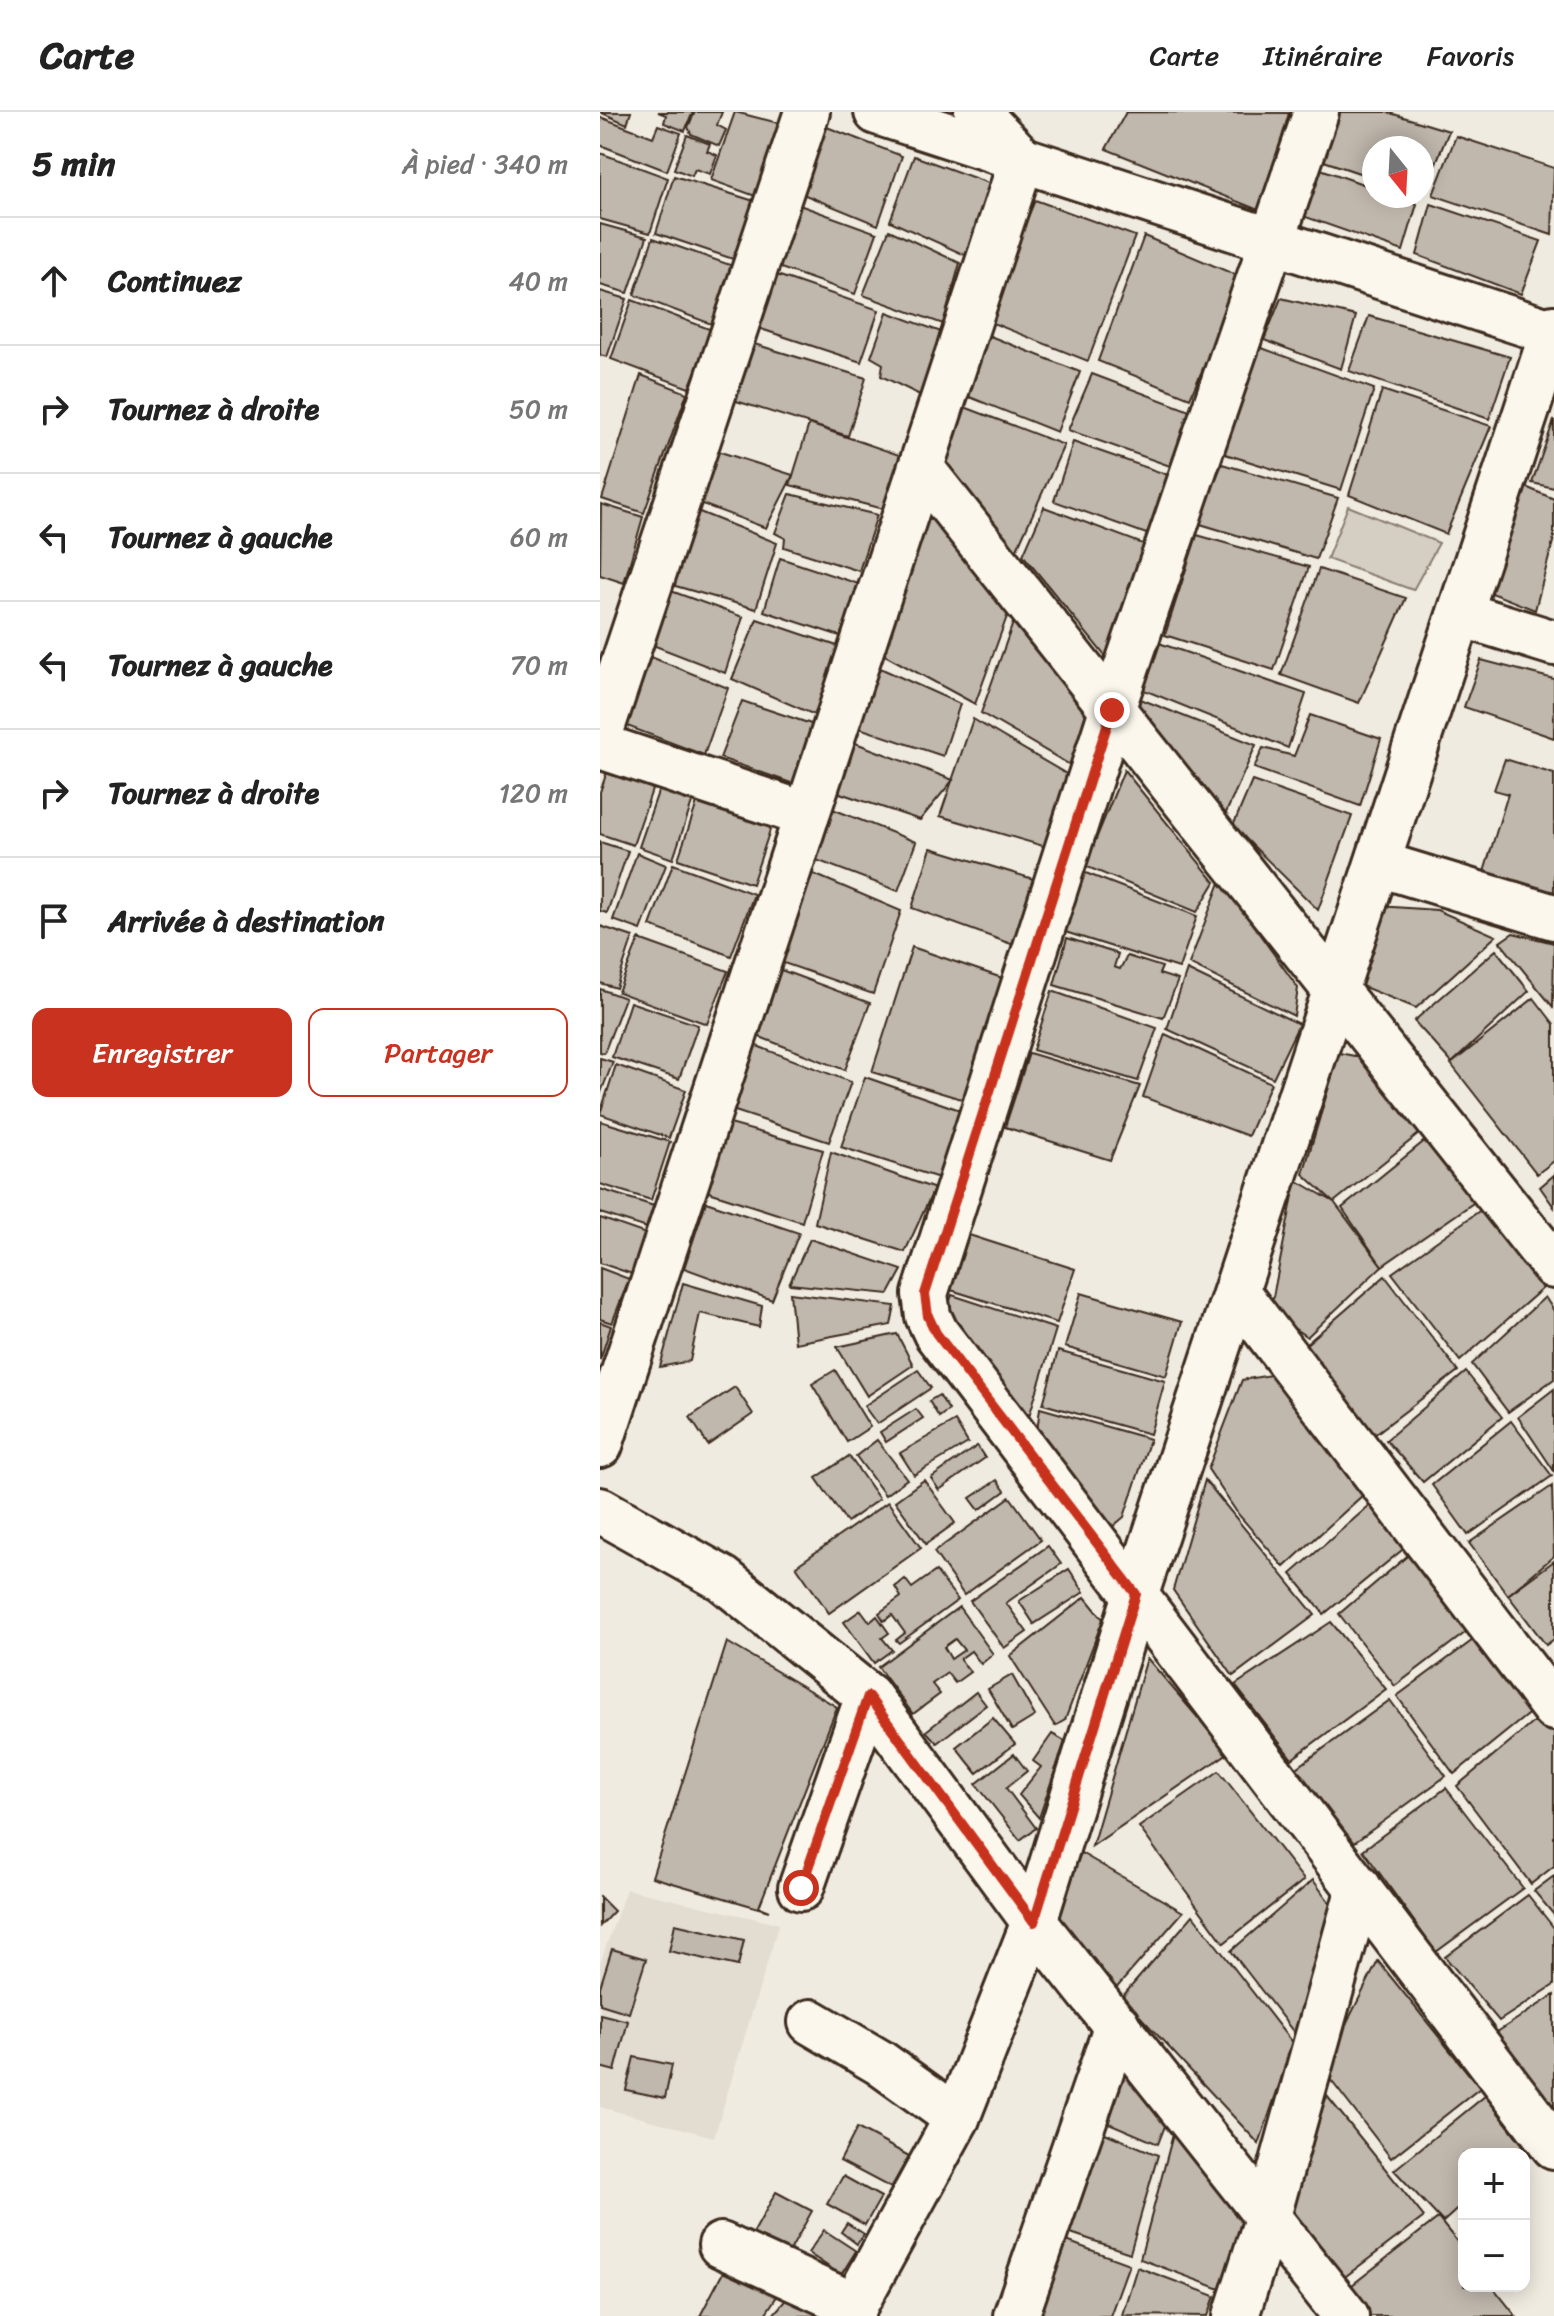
<!DOCTYPE html>
<html lang="fr">
<head>
<meta charset="utf-8">
<style>
  body { margin:0; font-family:Sriracha,sans-serif; background:#f2f2f2; color:#222 }
  .controls { position:absolute; right:24px; bottom:24px; display:grid; overflow:hidden; border-radius:16px; box-shadow:0 4px 20px #0003 }
  .controls button { width:72px; height:72px; display:grid; place-items:center; padding:0; border:0; border-bottom:2px solid #e0e0e0; background:#fff; color:#222; font:40px sans-serif }
  .compass { position:absolute; left:762px; top:24px; width:72px; height:72px; border-radius:50%; background:#fff; box-shadow:0 4px 20px #0003; rotate:162deg }
  .stop { position:absolute; width:24px; height:24px; margin:-18px; border:6px solid #c8321e; border-radius:50%; background:#fff }
  .stop.end { background:#c8321e; border-color:#fff; box-shadow:0 2px 8px #0008 }
  .list { margin:0; padding:0; list-style:none }
  h2 { display:flex; justify-content:space-between; align-items:center; height:104px; margin:0; padding:0 32px; font-size:34px }
  h2 small { font-size:26px; font-weight:400; color:#767676 }
  .list li { display:grid; grid-template-columns:52px 1fr auto; gap:24px; align-items:center; box-sizing:border-box; height:128px; padding:0 32px; border-top:2px solid #e0e0e0 }
  .list b { display:block; font-size:30px; white-space:nowrap }
  .list em { font-size:26px; font-style:normal; color:#767676 }
  .actions { display:flex; gap:16px; padding:24px 32px }
  .actions a { flex:1; padding:18px 0; border:2px solid #c8321e; border-radius:16px; text-align:center; font-size:28px; color:#c8321e }
  .actions .main { background:#c8321e; color:#fff }
  .icon { flex:none; width:44px; height:44px; fill:none; stroke:currentColor; stroke-width:2; stroke-linecap:round; stroke-linejoin:round }
  .map { position:relative; flex:none; width:954px; height:2204px; overflow:hidden }
  header { display:flex; align-items:center; gap:48px; box-sizing:border-box; height:112px; padding:0 40px; background:#fff; border-bottom:2px solid #e0e0e0 }
  header strong { font-size:38px }
  nav { display:flex; gap:44px; margin-inline-start:auto; font-size:28px }
  main { display:flex }
  aside { flex:1; background:#fff }
  .map>svg:first-child { display:block }
</style>
</head>
<body>
<header>
<strong>Carte</strong>
<nav><a>Carte</a><a>Itinéraire</a><a>Favoris</a></nav>
</header>
<main>
<aside>
<h2>5 min<small>À pied · 340 m</small></h2>
<ul class="list">
<li><svg class="icon" aria-label="ahead" viewBox="0 0 24 24"><path d="M12 20V5M6 11l6-6 6 6"/></svg><div><b>Continuez</b></div><em>40 m</em></li>
<li><svg class="icon" aria-label="right" viewBox="0 0 24 24"><path d="M7 20v-9h11M14 6l5 5-5 5"/></svg><div><b>Tournez à droite</b></div><em>50 m</em></li>
<li><svg class="icon" aria-label="left" viewBox="0 0 24 24"><path d="M17 20v-9H6M10 6l-5 5 5 5"/></svg><div><b>Tournez à gauche</b></div><em>60 m</em></li>
<li><svg class="icon" aria-label="left" viewBox="0 0 24 24"><path d="M17 20v-9H6M10 6l-5 5 5 5"/></svg><div><b>Tournez à gauche</b></div><em>70 m</em></li>
<li><svg class="icon" aria-label="right" viewBox="0 0 24 24"><path d="M7 20v-9h11M14 6l5 5-5 5"/></svg><div><b>Tournez à droite</b></div><em>120 m</em></li>
<li><svg class="icon" aria-label="arrive" viewBox="0 0 24 24"><path d="M6 21V4h12l-3 4 3 4H6"/></svg><div><b>Arrivée à destination</b></div></li>
</ul>
<div class="actions"><a class="main">Enregistrer</a><a>Partager</a></div>
</aside>
<div class="map">
<svg width="954" height="2204" viewBox="0 0 954 2204">
  <rect width="100%" height="100%" fill="#f0ebe0"/>
  <filter id="ink" filterUnits="userSpaceOnUse"><feTurbulence type="fractalNoise" baseFrequency=".0125" numOctaves="2"/><feDisplacementMap in="SourceGraphic" scale="16" xChannelSelector="R" yChannelSelector="G"/><feConvolveMatrix kernelMatrix="1 2 1 2 8 2 1 2 1" color-interpolation-filters="sRGB"/></filter>
  <g filter="url(#ink)">
    <polygon fill="#e2dcd1" points="26,1777 179,1812 114,2025 0,1995 0,1852"/>
    <polygon fill="#d5cec3" stroke="#887c70" stroke-width="2" points="748,394 839,431 813,478 727,447"/>
    <g fill="#c0b8ad" stroke="#3b2a1e" stroke-width="2" fill-rule="evenodd">
      <polygon points="0,0 31,0 27,12"/>
      <polygon points="58,0 93,0 85,19 64,11 66,3"/>
      <polygon points="95,0 122,0 117,13 126,18 119,34 91,22 88,15"/>
      <polygon points="135,0 186,13 158,85 111,68"/>
      <polygon points="526,0 689,1 661,99 506,37"/>
      <polygon points="734,0 787,0 849,19 823,83 822,36 774,36 774,66 718,47"/>
      <polygon points="0,5 53,25 58,13 81,21 67,59 0,33"/>
      <polygon points="219,12 302,44 278,113 193,78"/>
      <polygon points="87,23 110,32 107,39 117,43 110,62 95,57 92,64 74,57"/>
      <polygon points="856,24 954,56 952,123 833,83"/>
      <polygon points="0,41 68,66 50,121 0,107"/>
      <polygon points="314,44 397,74 367,144 290,109"/>
      <polygon points="715,55 774,76 774,84 795,84 817,92 803,139 700,103"/>
      <polygon points="74,64 154,89 133,147 56,121"/>
      <polygon points="435,88 535,124 488,249 385,208"/>
      <polygon points="191,90 277,121 255,182 169,152"/>
      <polygon points="831,92 941,129 921,182 817,143"/>
      <polygon points="0,112 47,125 28,181 0,173"/>
      <polygon points="289,118 360,151 343,212 263,183"/>
      <polygon points="544,124 643,166 590,286 498,249"/>
      <polygon points="53,126 133,154 114,213 34,183"/>
      <polygon points="177,163 279,198 261,250 158,216"/>
      <polygon points="0,179 27,187 7,245 0,243"/>
      <polygon points="681,186 756,204 741,257 664,228"/>
      <polygon points="32,188 112,218 89,276 11,247"/>
      <polygon points="287,200 344,221 322,284 281,264 283,252 271,245"/>
      <polygon points="769,204 910,245 889,307 749,259"/>
      <polygon points="380,220 480,260 457,320 362,282"/>
      <polygon points="151,231 266,266 248,324 133,288"/>
      <polygon points="659,235 774,277 741,378 622,341"/>
      <polygon points="492,262 590,299 570,354 468,318"/>
      <polygon points="41,263 87,281 44,401 2,387"/>
      <polygon points="782,278 891,314 846,422 749,383"/>
      <polygon points="354,291 464,333 416,439 340,346"/>
      <polygon points="954,308 954,376 932,371"/>
      <polygon points="209,312 302,344 283,397 190,373"/>
      <polygon points="473,330 574,365 552,424 454,389"/>
      <polygon points="114,338 193,363 166,416 99,391"/>
      <polygon points="622,352 738,386 716,447 597,411"/>
      <polygon points="921,373 954,387 954,426 935,498 884,478"/>
      <polygon points="190,382 277,403 259,459 184,435 185,426 175,421"/>
      <polygon points="1,392 43,405 24,471 0,463"/>
      <polygon points="444,395 546,433 509,549 423,443"/>
      <polygon points="92,397 177,431 156,497 65,471"/>
      <polygon points="329,400 409,499 375,592 281,541"/>
      <polygon points="597,423 709,455 674,558 565,523"/>
      <polygon points="180,446 262,473 240,524 164,499"/>
      <polygon points="719,457 806,486 759,591 681,563"/>
      <polygon points="71,479 143,505 125,561 50,532"/>
      <polygon points="157,507 240,535 217,604 132,567"/>
      <polygon points="413,511 498,606 472,654 381,601"/>
      <polygon points="559,531 706,582 688,636 539,576"/>
      <polygon points="46,543 128,576 104,643 19,611"/>
      <polygon points="881,548 954,567 954,626 864,595"/>
      <polygon points="280,556 360,592 343,644 253,614"/>
      <polygon points="533,584 656,633 622,710 526,591"/>
      <polygon points="142,589 214,613 194,672 120,646"/>
      <polygon points="710,603 781,627 760,694 654,656 663,636 694,644"/>
      <polygon points="373,607 468,663 450,736 340,704"/>
      <polygon points="253,630 353,668 320,708 237,680"/>
      <polygon points="905,647 954,662 954,782 884,760 908,682 894,678"/>
      <polygon points="8,657 54,672 33,733 0,722 0,680"/>
      <polygon points="524,658 615,770 597,800 485,754"/>
      <polygon points="652,669 752,704 718,798 633,714"/>
      <polygon points="59,677 93,688 73,747 39,735"/>
      <polygon points="97,691 171,715 152,772 78,747"/>
      <polygon points="230,696 316,730 298,779 211,746"/>
      <polygon points="0,730 28,739 7,801 0,799"/>
      <polygon points="331,736 443,770 422,836 312,796"/>
      <polygon points="37,741 66,753 41,818 13,808"/>
      <polygon points="73,752 154,782 131,844 50,814"/>
      <polygon points="209,760 301,799 273,882 169,846"/>
      <polygon points="483,760 597,804 579,856 462,819"/>
      <polygon points="621,768 698,876 694,904 589,852"/>
      <polygon points="778,794 837,798 896,824 816,896 754,871"/>
      <polygon points="0,814 33,825 16,876 0,871"/>
      <polygon points="913,821 954,831 953,895 900,830"/>
      <polygon points="467,826 518,842 514,855 520,857 527,844 562,855 559,862 578,868 563,906 454,873"/>
      <polygon points="39,827 128,859 107,912 18,880"/>
      <polygon points="312,835 402,866 368,989 272,960"/>
      <polygon points="896,838 929,879 852,951 814,909"/>
      <polygon points="173,855 270,891 245,958 147,920"/>
      <polygon points="587,858 699,912 673,966 567,917"/>
      <polygon points="0,877 25,886 4,941 0,940"/>
      <polygon points="452,879 557,916 538,969 433,938"/>
      <polygon points="934,886 954,912 954,1049 937,1062 851,952"/>
      <polygon points="30,890 98,913 79,967 12,945"/>
      <polygon points="565,922 671,971 648,1024 543,985"/>
      <polygon points="144,929 251,970 229,1030 123,995"/>
      <polygon points="429,941 540,974 510,1048 405,1015"/>
      <polygon points="739,941 770,947 825,1017 734,1090 703,1062"/>
      <polygon points="0,946 13,950 0,983"/>
      <polygon points="16,953 86,978 69,1026 0,1002"/>
      <polygon points="265,965 360,998 339,1066 241,1035"/>
      <polygon points="0,1009 70,1030 51,1088 0,1072"/>
      <polygon points="123,1010 223,1038 202,1110 103,1078"/>
      <polygon points="827,1027 876,1089 782,1154 742,1096"/>
      <polygon points="231,1040 338,1078 334,1077 305,1140 215,1111"/>
      <polygon points="954,1063 954,1095 940,1075"/>
      <polygon points="696,1068 734,1090 782,1154 707,1225 670,1200"/>
      <polygon points="0,1077 54,1094 47,1116 0,1101"/>
      <polygon points="106,1090 199,1121 172,1188 84,1156"/>
      <polygon points="882,1097 943,1176 860,1249 792,1161"/>
      <polygon points="0,1106 49,1123 35,1163 0,1151"/>
      <polygon points="369,1123 475,1157 457,1211 351,1178"/>
      <polygon points="210,1127 302,1158 289,1182 189,1172"/>
      <polygon points="0,1156 29,1167 12,1211 0,1207"/>
      <polygon points="785,1164 858,1259 770,1326 703,1235"/>
      <polygon points="83,1171 162,1194 159,1215 100,1201 90,1249 60,1255"/>
      <polygon points="190,1181 295,1194 291,1213 195,1231"/>
      <polygon points="481,1181 582,1210 566,1264 465,1235"/>
      <polygon points="352,1183 456,1217 427,1311 344,1206"/>
      <polygon points="945,1185 954,1199 954,1267 908,1300 872,1252"/>
      <polygon points="0,1210 11,1214 0,1248"/>
      <polygon points="297,1222 313,1253 267,1284 237,1235"/>
      <polygon points="458,1239 565,1269 550,1322 443,1292"/>
      <polygon points="235,1258 270,1315 247,1330 212,1272"/>
      <polygon points="318,1258 331,1276 277,1312 264,1294"/>
      <polygon points="866,1260 902,1305 823,1370 786,1328"/>
      <polygon points="676,1262 764,1382 684,1455 638,1402 608,1357 642,1268"/>
      <polygon points="135,1275 153,1302 108,1333 90,1305"/>
      <polygon points="954,1277 954,1359 918,1305"/>
      <polygon points="339,1283 349,1298 339,1305 329,1289"/>
      <polygon points="440,1296 550,1327 524,1405 511,1416 437,1319"/>
      <polygon points="316,1297 323,1306 286,1330 280,1320"/>
      <polygon points="355,1309 368,1331 314,1363 300,1341"/>
      <polygon points="911,1309 952,1364 868,1423 832,1373"/>
      <polygon points="277,1328 307,1367 285,1383 256,1344"/>
      <polygon points="377,1334 385,1346 339,1378 331,1366"/>
      <polygon points="249,1344 279,1387 247,1410 216,1366"/>
      <polygon points="324,1368 355,1411 326,1432 295,1389"/>
      <polygon points="397,1368 405,1379 379,1398 370,1386"/>
      <polygon points="605,1368 715,1503 633,1564 573,1478"/>
      <polygon points="952,1374 954,1444 908,1483 869,1431"/>
      <polygon points="410,1385 441,1428 364,1483 334,1440"/>
      <polygon points="778,1386 813,1429 724,1502 691,1462"/>
      <polygon points="288,1390 321,1436 229,1501 196,1454"/>
      <polygon points="448,1434 461,1452 406,1491 427,1520 404,1536 370,1489"/>
      <polygon points="819,1434 878,1511 795,1574 739,1502"/>
      <polygon points="954,1449 954,1527 946,1533 908,1483"/>
      <polygon points="469,1457 484,1480 434,1512 419,1489"/>
      <polygon points="336,1459 358,1488 299,1531 296,1528 305,1521 292,1503 284,1509 279,1501 301,1485 295,1475 305,1467 312,1476"/>
      <polygon points="485,1485 503,1507 465,1608 455,1614 410,1544"/>
      <path d="M359 1495 393 1542 381 1552 371 1539 360 1547 370 1560 355 1571 347 1561 332 1572 340 1582 313 1602 278 1555ZM355 1527 364 1538 351 1547 344 1535Z"/>
      <polygon points="261,1498 270,1510 277,1504 289,1521 282,1526 292,1538 274,1551 244,1510"/>
      <polygon points="731,1510 786,1577 692,1647 635,1573"/>
      <polygon points="884,1520 932,1599 854,1662 797,1584"/>
      <polygon points="127,1530 237,1595 159,1795 169,1799 52,1765"/>
      <polygon points="547,1546 628,1641 492,1734"/>
      <polygon points="412,1563 435,1604 412,1618 388,1577"/>
      <polygon points="376,1580 386,1593 337,1631 326,1619"/>
      <polygon points="790,1588 846,1664 751,1733 690,1661"/>
      <polygon points="943,1602 954,1616 954,1754 931,1772 857,1674"/>
      <polygon points="393,1606 415,1632 377,1661 356,1635"/>
      <polygon points="452,1622 465,1629 439,1706 419,1683 441,1655 433,1649"/>
      <polygon points="414,1642 427,1659 406,1676 436,1716 420,1728 376,1672"/>
      <polygon points="619,1659 704,1768 624,1831 539,1715"/>
      <polygon points="846,1676 923,1776 836,1840 763,1738"/>
      <polygon points="481,1741 583,1800 513,1880 454,1810"/>
      <polygon points="954,1764 954,1803 934,1779"/>
      <polygon points="713,1768 733,1795 699,1927 631,1839"/>
      <polygon points="928,1783 954,1816 954,1873 899,1909 845,1845"/>
      <polygon points="0,1785 14,1799 0,1814"/>
      <polygon points="593,1803 693,1932 659,2032 522,1885"/>
      <polygon points="75,1812 144,1828 138,1854 69,1839"/>
      <polygon points="12,1837 46,1847 29,1901 0,1892 0,1875"/>
      <polygon points="778,1849 880,1976 791,2046 723,1958"/>
      <polygon points="954,1883 954,2007 933,1986 897,1920"/>
      <polygon points="0,1902 28,1909 15,1959 0,1955"/>
      <polygon points="34,1945 72,1953 65,1986 26,1978"/>
      <polygon points="519,1946 570,2001 558,2032 497,2006"/>
      <polygon points="727,1984 824,2105 738,2170 688,2090"/>
      <polygon points="885,1984 926,2037 919,2042 864,2042 864,2091 843,2110 794,2058"/>
      <polygon points="576,2011 647,2093 620,2177 540,2147"/>
      <polygon points="257,2016 309,2044 291,2076 240,2049"/>
      <polygon points="493,2016 558,2043 530,2141 459,2117"/>
      <polygon points="243,2064 281,2085 265,2113 227,2092"/>
      <polygon points="176,2080 212,2099 186,2146 150,2127"/>
      <polygon points="838,2106 864,2138 864,2174 892,2174 916,2204 769,2204 747,2177"/>
      <polygon points="247,2111 264,2122 257,2132 241,2120"/>
      <polygon points="224,2118 256,2139 241,2163 208,2141"/>
      <polygon points="453,2124 529,2152 510,2204 428,2204"/>
      <polygon points="129,2149 185,2172 164,2204 100,2204"/>
      <polygon points="537,2155 615,2184 608,2204 522,2203"/>
      <polygon points="189,2184 228,2204 172,2204"/>
    </g>
    <g fill="none" stroke-linecap="round" stroke-linejoin="round">
      <defs>
        <g id="minor">
          <polyline points="277,0 954,221"/>
          <polyline points="716,0 512,598 325,1182 328,1204 336,1221 954,2034"/>
          <polyline points="321,356 954,1154"/>
          <polyline points="861,502 954,531"/>
          <polyline points="0,622 207,0"/>
          <polyline points="0,634 207,703"/>
          <polyline points="779,752 954,805"/>
          <polyline points="638,1182 954,1596"/>
          <polyline points="0,1333 422,47 377,0"/>
          <polyline points="0,1398 123,1467 268,1584 434,1810 746,2204"/>
          <polyline points="201,1776 268,1584"/>
          <polyline points="211,1910 279,1950 357,2006"/>
          <polyline points="121,2133 255,2194"/>
          <polyline points="249,2204 357,2006 434,1810 536,1482 954,216"/>
          <polyline points="416,2204 517,1913"/>
          <polyline points="636,2204 668,2104 759,1776"/>
        </g>
      </defs>
      <use href="#minor" stroke="#3b2a1e" stroke-width="50"/>
      <use href="#minor" stroke="#fbf7ec" stroke-width="44"/>
    </g>
  </g>
  <g fill="none" stroke-linecap="round" stroke-linejoin="round" filter="url(#ink)">
    <polyline stroke="#c8321e" stroke-width="10" points="201,1776 268,1584 434,1810 536,1482 336,1221 328,1204 325,1182 512,598"/>
  </g>
</svg>
<div class="controls">
<button>+</button>
<button>−</button>
</div>
<svg class="compass" viewBox="-18 -18 36 36"><path d="M0-13l5 13h-10z" fill="#e53935"/><path d="M0 13l5-13h-10z" fill="#767676"/></svg>
<div class="stop" style="left:201px;top:1776px"></div>
<div class="stop end" style="left:512px;top:598px"></div>
</div>
</main>
</body>
</html>
